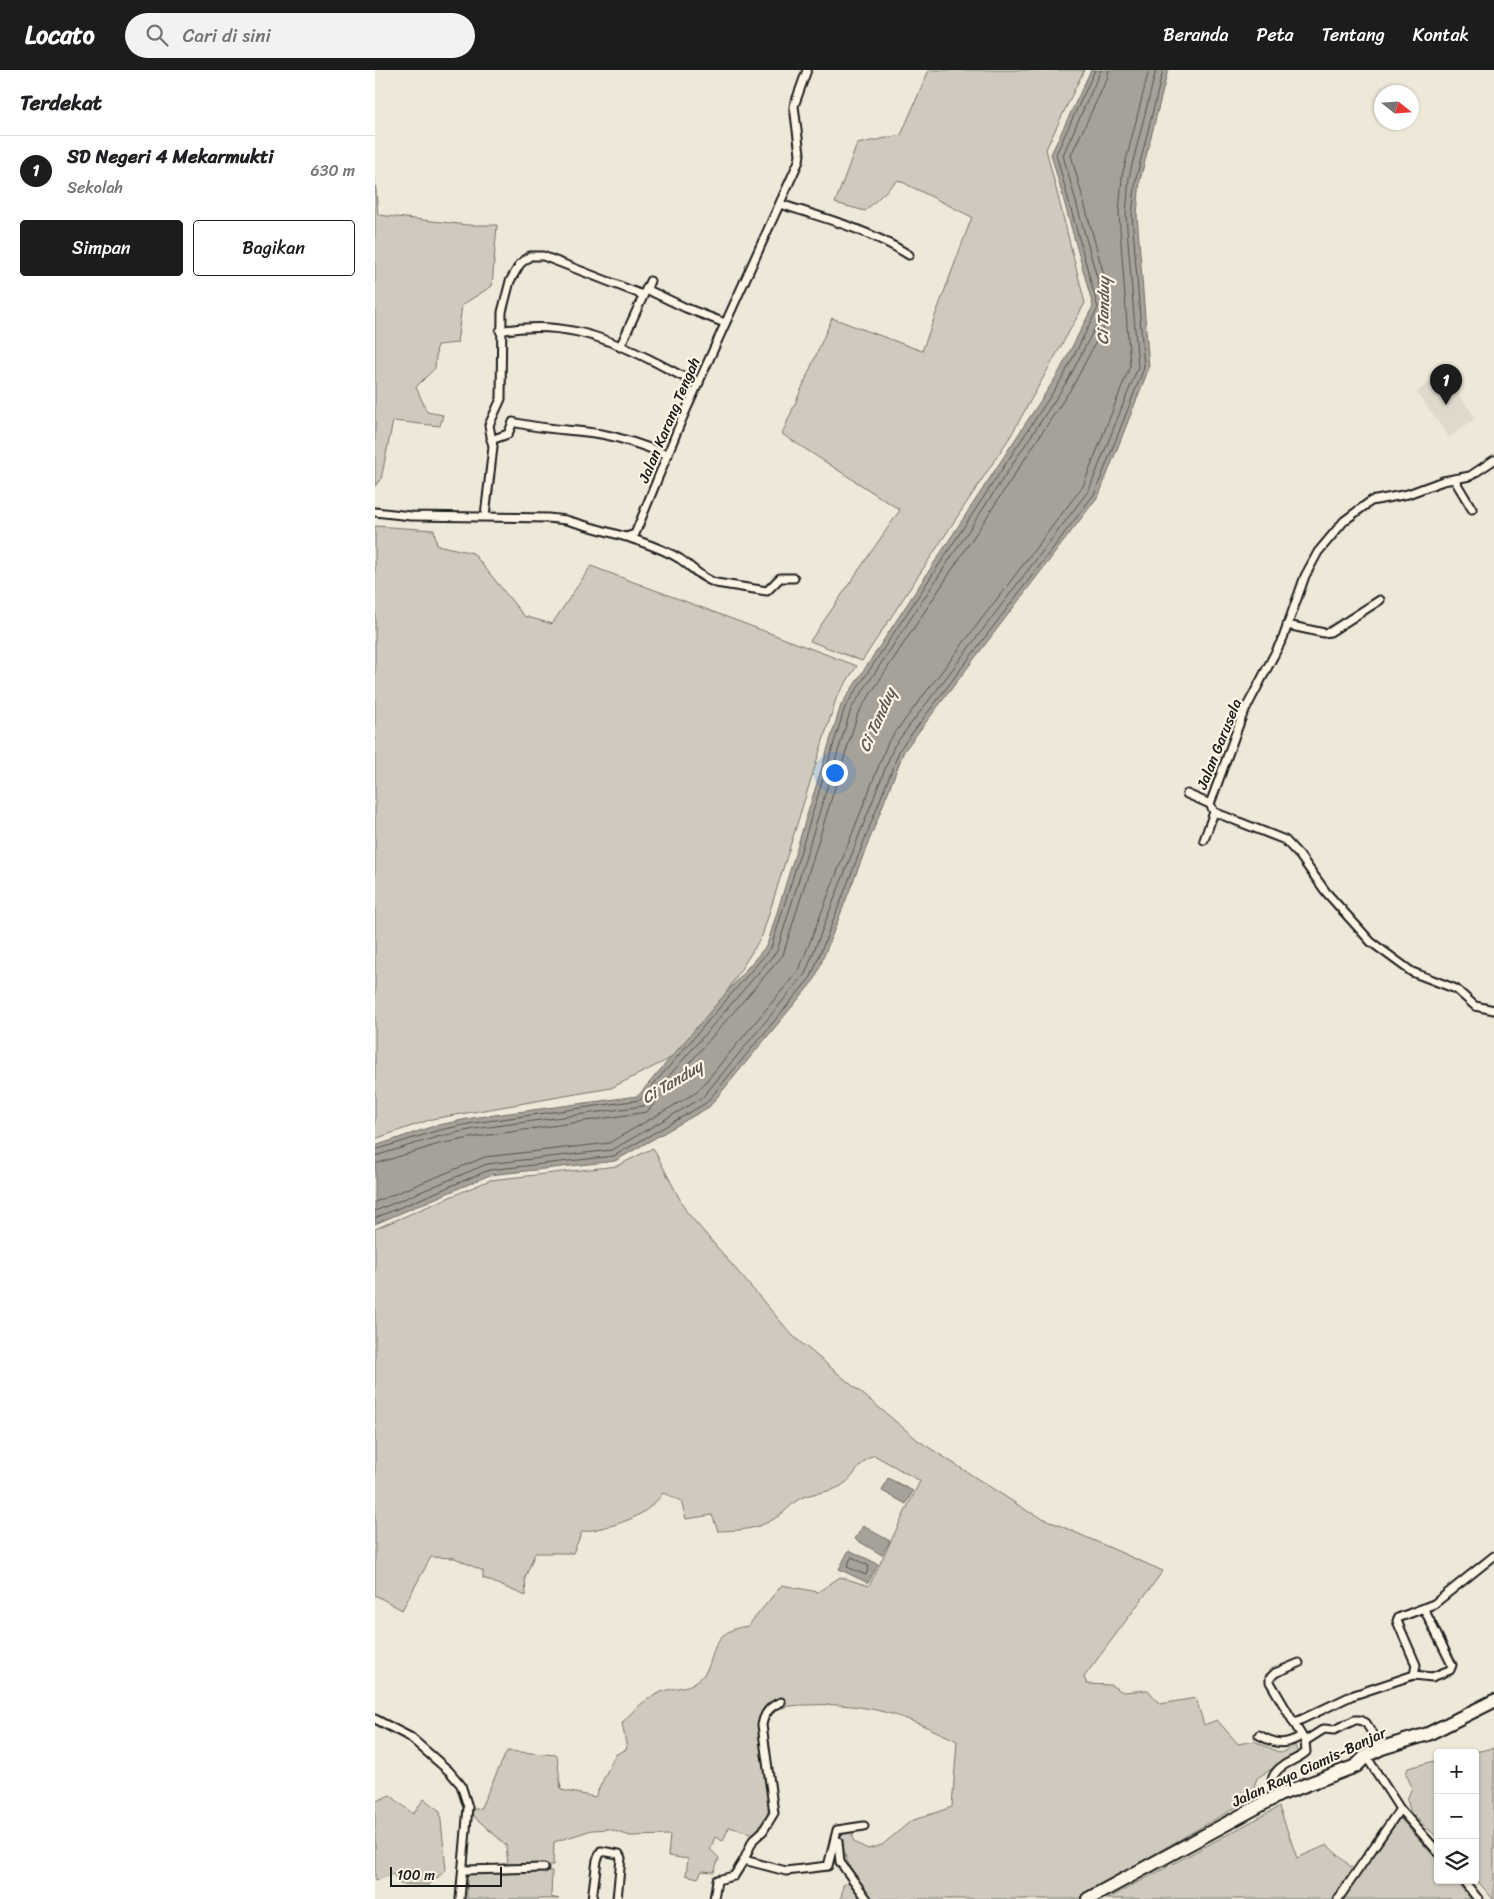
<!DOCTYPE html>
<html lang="id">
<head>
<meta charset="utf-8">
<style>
  body { margin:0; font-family:Sriracha,sans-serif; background:#f2f2f2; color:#202124 }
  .controls { position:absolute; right:15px; bottom:15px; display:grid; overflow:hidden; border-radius:5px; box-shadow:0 1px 4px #0004 }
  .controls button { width:45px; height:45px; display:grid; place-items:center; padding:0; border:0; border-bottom:1px solid #e0e0e0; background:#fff; color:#202124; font:25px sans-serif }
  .compass { position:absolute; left:999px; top:15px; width:45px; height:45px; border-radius:50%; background:#fff; box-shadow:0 1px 4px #0004; rotate:107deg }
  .scale { position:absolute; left:15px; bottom:12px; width:112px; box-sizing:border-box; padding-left:5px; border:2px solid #1c1c1c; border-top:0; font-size:14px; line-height:18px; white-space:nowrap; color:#1c1c1c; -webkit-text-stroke:4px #fcf5e5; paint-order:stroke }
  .you { position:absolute; left:459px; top:702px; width:18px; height:18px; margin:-12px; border:4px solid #fff; border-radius:50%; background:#1a73e8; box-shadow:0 0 0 8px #1a73e833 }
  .badge { display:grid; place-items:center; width:32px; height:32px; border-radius:50%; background:#1c1c1c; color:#fff; font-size:16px; font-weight:700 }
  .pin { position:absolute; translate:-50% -41px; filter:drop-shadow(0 1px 2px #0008) }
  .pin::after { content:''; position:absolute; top:26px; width:18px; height:15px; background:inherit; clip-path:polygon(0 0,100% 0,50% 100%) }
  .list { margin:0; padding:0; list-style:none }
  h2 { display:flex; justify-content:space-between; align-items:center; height:65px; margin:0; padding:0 20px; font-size:21px }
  h2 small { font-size:16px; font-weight:400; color:#757577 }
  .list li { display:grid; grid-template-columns:32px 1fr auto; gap:15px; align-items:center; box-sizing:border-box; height:70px; padding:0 20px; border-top:1px solid #e0e0e0 }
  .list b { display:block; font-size:19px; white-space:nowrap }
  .list p { margin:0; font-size:16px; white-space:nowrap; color:#757577 }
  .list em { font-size:16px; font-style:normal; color:#757577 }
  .actions { display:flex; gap:10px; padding:15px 20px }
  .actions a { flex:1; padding:11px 0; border:1px solid #1c1c1c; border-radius:5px; text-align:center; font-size:18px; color:#1c1c1c }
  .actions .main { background:#1c1c1c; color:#fff }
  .icon { flex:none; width:28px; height:28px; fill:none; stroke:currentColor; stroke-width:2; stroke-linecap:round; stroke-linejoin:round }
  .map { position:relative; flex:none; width:1119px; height:1829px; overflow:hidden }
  header { display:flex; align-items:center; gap:30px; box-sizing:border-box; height:70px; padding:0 25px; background:#1c1c1c; color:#fff }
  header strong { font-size:24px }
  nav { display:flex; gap:28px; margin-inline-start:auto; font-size:18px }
  .search { width:350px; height:45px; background:#f2f2f2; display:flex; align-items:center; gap:12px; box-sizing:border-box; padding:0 18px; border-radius:28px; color:#757577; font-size:19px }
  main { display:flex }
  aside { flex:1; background:#fff }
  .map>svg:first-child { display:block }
</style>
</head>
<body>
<header>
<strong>Locato</strong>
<div class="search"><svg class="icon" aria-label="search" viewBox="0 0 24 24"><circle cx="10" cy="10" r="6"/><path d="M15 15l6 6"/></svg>Cari di sini</div>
<nav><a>Beranda</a><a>Peta</a><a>Tentang</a><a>Kontak</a></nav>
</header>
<main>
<aside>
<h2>Terdekat<small></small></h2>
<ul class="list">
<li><span class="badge">1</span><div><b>SD Negeri 4 Mekarmukti</b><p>Sekolah</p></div><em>630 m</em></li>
</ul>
<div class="actions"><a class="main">Simpan</a><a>Bagikan</a></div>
</aside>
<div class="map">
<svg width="1119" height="1829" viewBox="0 0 1119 1829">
  <rect width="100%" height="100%" fill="#eee8d9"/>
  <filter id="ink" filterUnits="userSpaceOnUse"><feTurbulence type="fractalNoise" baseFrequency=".02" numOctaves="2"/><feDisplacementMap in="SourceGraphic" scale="10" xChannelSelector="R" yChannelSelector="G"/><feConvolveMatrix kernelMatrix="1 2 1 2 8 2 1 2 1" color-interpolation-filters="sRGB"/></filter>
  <g filter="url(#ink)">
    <polygon fill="#ded9cb" points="1067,303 1101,348 1074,367 1041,322"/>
    <g fill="#cfcabd" stroke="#76736c">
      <polygon points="554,0 709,0 671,79 710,233 635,367 487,591 435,571 525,440 407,364 457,248 547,281 597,147 523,110 490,141 460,133 482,74 526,65"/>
      <polygon points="0,109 3,145 93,155 122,155 117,216 87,235 82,273 62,275 60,298 41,317 52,342 68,345 65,356 18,351 6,409 0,416"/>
      <polygon points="0,456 59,460 62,475 98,483 149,546 177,554 216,496 482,596 462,626 387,866 316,978 236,1018 57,1049 0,1069"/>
      <path d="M278 1078 311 1141 418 1266 544 1371 654 1442 788 1501 709 1607 712 1614 735 1615 748 1622 773 1620 785 1634 821 1628 829 1655 842 1650 863 1674 879 1671 906 1683 920 1675 923 1683 882 1708 875 1729 702 1829H466L468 1815 483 1808C471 1794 468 1781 466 1764L477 1761 479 1772 493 1779 507 1775 536 1751 577 1737 582 1671C528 1645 493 1632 432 1635 421 1635 404 1636 395 1644 391 1647 387 1655 384 1659L395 1728 392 1746 379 1764 354 1757 348 1771 340 1767 335 1779 344 1788 339 1802 327 1801 323 1808 311 1805 313 1789 293 1786 295 1765 255 1766 234 1759 217 1760 179 1772 178 1795H133L131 1775 96 1744V1739H105L132 1681 182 1685 186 1720 220 1727 240 1685 252 1679 247 1653C258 1640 272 1627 289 1621 298 1618 311 1618 319 1613 348 1596 325 1562 373 1556L407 1515 443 1522 465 1507 494 1516 545 1411 499 1385C482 1393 482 1406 466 1416 454 1423 439 1422 426 1428 418 1432 412 1440 405 1445 383 1460 369 1460 343 1461L337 1445 311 1449 306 1431 288 1423C269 1450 238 1456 207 1462L198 1483H160L150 1508 151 1526 108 1508V1501L80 1488 56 1487 27 1540 0 1525V1159L115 1110 242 1096Z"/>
      <polygon points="1119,1678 1119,1829 1118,1829 1100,1808 1100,1683 1095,1683"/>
      <polygon points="1063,1690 1063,1768 1036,1743 1032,1730 1037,1717 1031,1704 1033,1698"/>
      <polygon points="15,1725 38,1744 49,1729 65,1741 71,1800 54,1815 25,1814 18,1804 0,1811 0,1732"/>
      <polygon points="904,1737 922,1788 952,1775 985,1805 1025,1748 1063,1791 1063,1810 1080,1810 1096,1829 732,1829"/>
      <polygon points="177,1801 176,1827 184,1829 92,1829 92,1803"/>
    </g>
    <g fill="#a7a299" stroke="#6f6c67">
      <polygon points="716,0 793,0 765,110 762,145 774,298 724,425 529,681 440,909 334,1037 240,1091 115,1105 0,1154 0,1076 59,1056 97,1048 263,1026 392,875 466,635 683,304 718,236 676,84"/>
      <polygon points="513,1408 538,1421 531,1434 507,1421"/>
      <polygon points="488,1456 515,1471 507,1485 480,1469"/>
      <polygon points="474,1480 503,1494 493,1513 464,1499"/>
    </g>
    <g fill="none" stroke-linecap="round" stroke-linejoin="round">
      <g stroke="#54524e" stroke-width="1">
        <polyline points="0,1080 61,1061 98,1053 265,1030 396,878 470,637 688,307 723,238 681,84 720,0"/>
        <polyline points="0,1086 62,1067 99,1059 268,1036 402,881 476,639 693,310 729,240 729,233 688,85 726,0"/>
        <polyline points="0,1094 64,1074 101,1067 272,1042 408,885 483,643 699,314 736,243 736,231 696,85 732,9 734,0"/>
        <polyline points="0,1132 110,1087 234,1073 322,1022 424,900 513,672 708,416 755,296 744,144 747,106 774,0"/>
        <polyline points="0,1141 112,1094 237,1080 327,1028 430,904 519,676 714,420 763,297 751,145 754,107 781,0"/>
        <polyline points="0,1148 114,1100 239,1086 331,1033 436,907 525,679 720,423 769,298 757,145 761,109 788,0"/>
        <polygon points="477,1487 494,1496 491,1505 472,1497"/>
      </g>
      <defs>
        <g id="street">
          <path d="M405 134C449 148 495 160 534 185"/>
          <polyline points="271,219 311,238 350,253"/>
          <path d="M125 261C182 250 226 265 276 290 293 298 307 308 324 313"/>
          <polyline points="245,277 275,211"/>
          <path d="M116 370 133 364 138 352C168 360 197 359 226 364 250 368 271 377 293 385"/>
          <polyline points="1119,390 1095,406 1068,411 1033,424 996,431 969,451 943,482 930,506 908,568 867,646 835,734 839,742 910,770 925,786 951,822 996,872 1037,902 1081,919 1100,936 1119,940"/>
          <polyline points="1079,409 1097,439"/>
          <polyline points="0,442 36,446 173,448 191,450 251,467 260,464 307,349 424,91 425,84 419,36 432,0"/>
          <polyline points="110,446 118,377 114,355 126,329 127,242 135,211 145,194 155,186 168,186 268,225"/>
          <path d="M255 468C272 474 289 479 305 489 317 497 327 509 341 513L392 521 405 508H419"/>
          <polyline points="912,555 949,563 955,562 1005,530"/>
          <polyline points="812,724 835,734"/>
          <polyline points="829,770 839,742"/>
          <polyline points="1039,1605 1057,1607 1075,1600 1077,1595 1049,1539"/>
          <polyline points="0,1649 35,1667 74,1701 86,1715 93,1737 85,1829"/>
          <polyline points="919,1653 895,1612 895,1608 900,1603 924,1593"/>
          <path d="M884 1665C900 1674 910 1676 926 1666"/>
          <polyline points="930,1671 949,1659 959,1660 980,1650 985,1650 991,1653 1007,1678"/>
          <polyline points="991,1686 1025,1739 1063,1782"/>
          <path d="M904 1725 897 1710C901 1694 920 1692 931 1682L930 1671 919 1653 976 1626 1039 1605 1041 1595 1022 1551 1023 1548 1059 1534 1119 1486"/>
          <polyline points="463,1771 465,1792 492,1829"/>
          <path d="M369 1790 378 1770 388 1761 399 1743 387 1655C389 1643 395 1636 406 1632"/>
          <polyline points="89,1800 169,1798"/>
          <polyline points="1088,1810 1103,1829"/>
          <polyline points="217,1829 222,1790 226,1781 244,1784 246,1788 242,1829"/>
          <polyline points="339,1829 342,1810 359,1806 369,1790 411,1801 453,1796 462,1760 489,1756"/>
          <polyline points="963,1829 1025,1739"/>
        </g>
        <polyline id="highway" points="713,1829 904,1725 981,1696 991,1686 1007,1678 1053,1664 1119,1631"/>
      </defs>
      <use href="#street" stroke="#1c1c1c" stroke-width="11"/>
      <use href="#highway" stroke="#1c1c1c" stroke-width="16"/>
      <use href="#street" stroke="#fcf5e5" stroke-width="7"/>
      <use href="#highway" stroke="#fcf5e5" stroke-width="12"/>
    </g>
  </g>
  <g text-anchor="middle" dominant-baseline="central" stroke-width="4.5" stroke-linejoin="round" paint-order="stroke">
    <g font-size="15" fill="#1c1c1c" stroke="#fcf5e5">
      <text transform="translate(294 350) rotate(-67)">Jalan Karang Tengah</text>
      <text transform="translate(844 674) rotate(-68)">Jalan Garusela</text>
      <text transform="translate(934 1697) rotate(-25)">Jalan Raya Ciamis-Banjar</text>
    </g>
    <g font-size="16" font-style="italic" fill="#5b5854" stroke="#fcf5e5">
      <text transform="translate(728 241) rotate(-89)">Ci Tanduy</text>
      <text transform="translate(502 650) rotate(-66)">Ci Tanduy</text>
      <text transform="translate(297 1012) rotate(-31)">Ci Tanduy</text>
    </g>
  </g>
</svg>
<div class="controls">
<button>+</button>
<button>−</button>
<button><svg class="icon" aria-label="layers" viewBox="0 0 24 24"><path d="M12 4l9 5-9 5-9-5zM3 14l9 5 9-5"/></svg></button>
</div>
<svg class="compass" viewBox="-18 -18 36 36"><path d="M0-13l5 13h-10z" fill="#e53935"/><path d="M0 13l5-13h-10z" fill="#757577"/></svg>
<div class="scale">100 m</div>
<div class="you"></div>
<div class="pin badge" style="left:1071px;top:335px">1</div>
</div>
</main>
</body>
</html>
